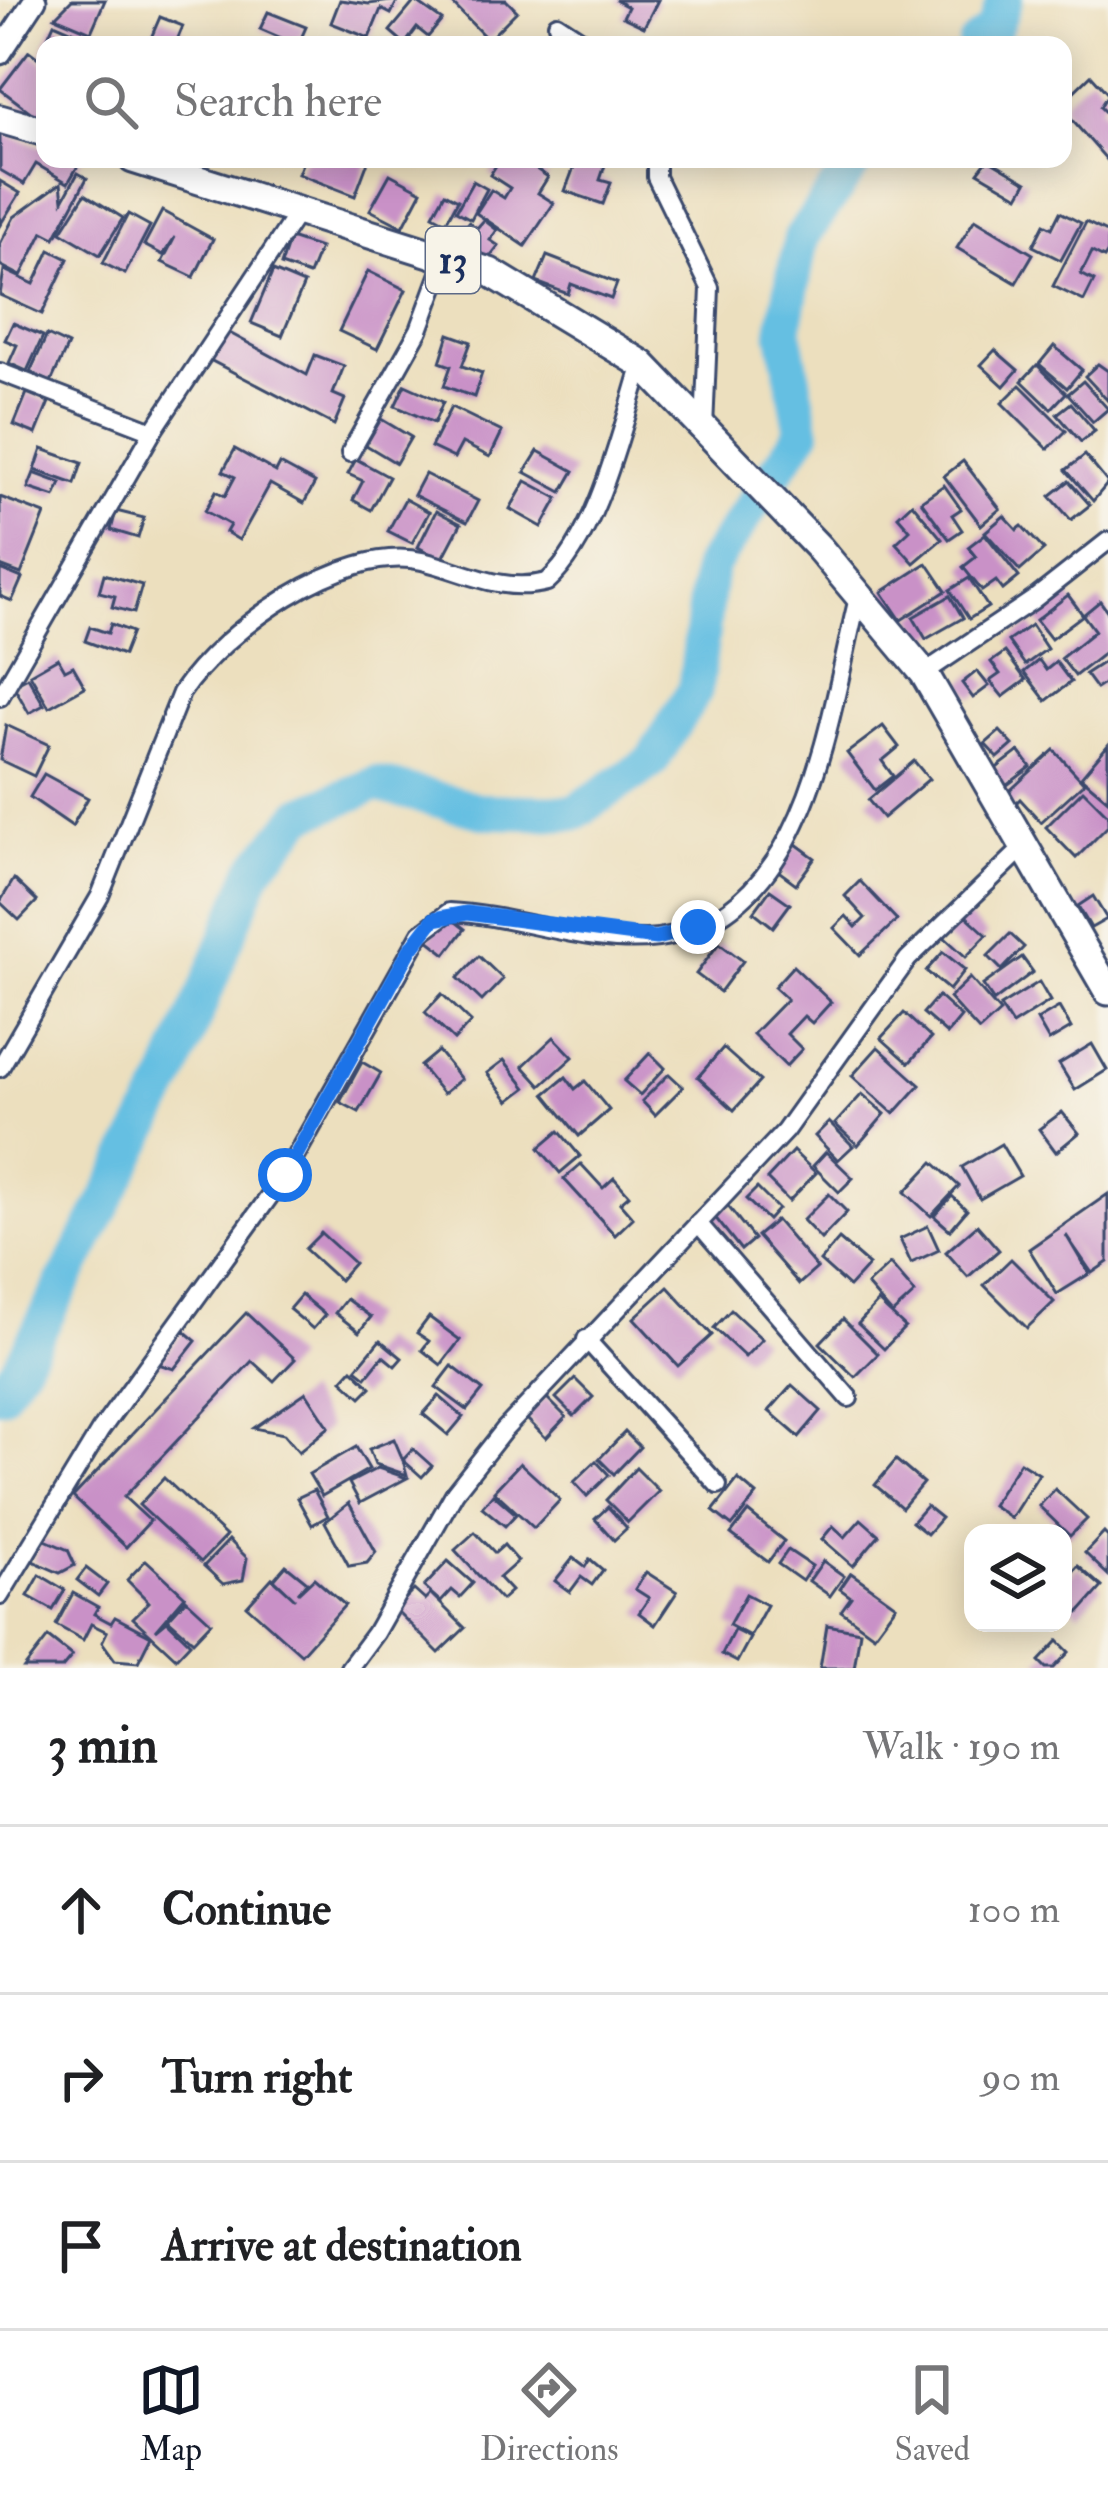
<!DOCTYPE html>
<html lang="en">
<head>
<meta charset="utf-8">
<style>
  body { margin:0; font-family:"IM FELL Double Pica",serif; background:#f6f6f6; color:#202124 }
  .controls { position:absolute; right:36px; bottom:36px; display:grid; overflow:hidden; border-radius:24px; box-shadow:0 6px 30px #0003 }
  .controls button { width:108px; height:108px; display:grid; place-items:center; padding:0; border:0; border-bottom:3px solid #e0e0e0; background:#fff; color:#202124; font:60px sans-serif }
  .stop { position:absolute; width:36px; height:36px; margin:-27px; border:9px solid #1a73e8; border-radius:50%; background:#fff }
  .stop.end { background:#1a73e8; border-color:#fff; box-shadow:0 3px 12px #0008 }
  .list { margin:0; padding:0; list-style:none }
  h2 { display:flex; justify-content:space-between; align-items:center; height:156px; margin:0; padding:0 48px; font-size:51px }
  h2 small { font-size:39px; font-weight:400; color:#757577 }
  .list li { display:grid; grid-template-columns:78px 1fr auto; gap:36px; align-items:center; box-sizing:border-box; height:168px; padding:0 48px; border-top:3px solid #e0e0e0 }
  .list b { display:block; font-size:45px; white-space:nowrap }
  .list em { font-size:39px; font-style:normal; color:#757577 }
  .icon { flex:none; width:66px; height:66px; fill:none; stroke:currentColor; stroke-width:2; stroke-linecap:round; stroke-linejoin:round }
  .map { position:relative; flex:none; width:1108px; height:1668px; overflow:hidden }
  .search { position:absolute; background:#fff; box-shadow:0 6px 30px #0003; left:36px; right:36px; top:36px; height:132px; display:flex; align-items:center; gap:30px; box-sizing:border-box; padding:0 42px; border-radius:24px; color:#757577; font-size:45px }
  .sheet { height:660px; background:#fff }
  nav { display:flex; justify-content:space-around; align-items:center; box-sizing:border-box; height:168px; border-top:3px solid #e0e0e0; background:#fff; font-size:33px; color:#757577 }
  nav a { display:grid; justify-items:center; gap:6px }
  nav .on { color:#111827 }
  .map>svg:first-child { display:block }
</style>
</head>
<body>
<div class="map">
<svg width="1108" height="1668" viewBox="0 0 1108 1668">
  <rect width="100%" height="100%" fill="#f7f3e8"/>
  <filter id="ink" filterUnits="userSpaceOnUse"><feTurbulence type="fractalNoise" baseFrequency=".00833" numOctaves="2"/><feDisplacementMap in="SourceGraphic" scale="24" xChannelSelector="R" yChannelSelector="G"/><feConvolveMatrix kernelMatrix="1 2 1 2 8 2 1 2 1" color-interpolation-filters="sRGB"/></filter>
  <filter id="wash" filterUnits="userSpaceOnUse"><feTurbulence type="fractalNoise" baseFrequency=".004" numOctaves="4" result="noise"/><feDisplacementMap in="SourceGraphic" scale="48" xChannelSelector="R" yChannelSelector="G"/><feGaussianBlur stdDeviation="2.7" result="paint"/><feColorMatrix in="noise" values="0 0 0 0 0 0 0 0 0 0 0 0 0 0 0 0 0 1.4 0 .05"/><feComposite in="paint" operator="in"/></filter>
  <g filter="url(#wash)">
    <rect width="100%" height="100%" fill="#ecdfbe"/>
    <g fill="none" stroke-linecap="round" stroke-linejoin="round">
      <g stroke="#65bfe2" stroke-width="36">
        <polyline points="975,45 994,29 1005,0"/>
        <polyline points="0,1394 22,1363 169,1080 255,870 302,814 376,784 482,811 574,813 651,762 695,690 710,567 803,432 784,330 801,238 857,159"/>
      </g>
    </g>
    <g id="blocks">
      <g fill="#c991c7">
        <polygon points="72,0 105,0 91,32 55,17"/>
        <polygon points="340,0 369,4 398,0 391,14 381,9 369,38 331,23"/>
        <polygon points="449,0 506,0 517,11 488,40"/>
        <polygon points="615,0 658,0 644,27 623,17 628,7"/>
        <polygon points="415,1 442,20 428,37 417,28 405,44 390,31"/>
        <polygon points="268,12 306,27 298,45 276,45 281,38 260,29"/>
        <polygon points="160,17 183,26 175,45 148,45"/>
        <polygon points="54,23 89,38 86,45 45,45 45,57 40,55"/>
        <polygon points="29,51 45,63 45,123 0,89"/>
        <polygon points="1091,75 1108,94 1100,107 1108,115 1108,161 1063,110 1063,102"/>
        <polygon points="0,133 45,147 45,159 82,159 68,183 36,164 24,184 0,170"/>
        <polygon points="304,159 369,159 355,196 298,174"/>
        <polygon points="500,159 521,159 548,177 538,193 554,203 525,246 476,213 491,190 504,198 510,188 490,175"/>
        <polygon points="577,159 607,159 600,180 611,183 603,204 565,191"/>
        <polygon points="988,159 1027,182 1019,196 978,172"/>
        <polygon points="78,173 87,178 55,238 43,232 21,276 0,265 0,244 14,217 61,183 63,200"/>
        <polygon points="390,174 422,191 403,227 370,210"/>
        <polygon points="0,181 20,193 0,225"/>
        <polygon points="473,181 487,189 471,219 456,211"/>
        <polygon points="445,193 458,200 446,222 433,215"/>
        <polygon points="85,194 123,218 100,255 61,232"/>
        <polygon points="162,211 213,239 194,277 162,262 175,237 163,255 144,245"/>
        <polygon points="1060,212 1081,223 1061,260 1033,246 1044,224 1052,228"/>
        <polygon points="128,214 150,226 125,274 103,263"/>
        <polygon points="975,219 1033,254 1016,283 957,248"/>
        <polygon points="484,220 497,230 490,240 499,246 485,264 455,241 469,222 477,228"/>
        <polygon points="1086,222 1108,233 1108,252 1104,258 1092,252 1081,274 1094,281 1084,301 1053,286"/>
        <polygon points="290,238 320,248 309,275 281,265"/>
        <polygon points="50,250 68,259 42,314 0,295 4,270 34,284"/>
        <polygon points="547,256 617,283 611,299 571,284 568,294 536,282"/>
        <polygon points="273,271 304,284 282,336 251,323"/>
        <polygon points="368,271 406,290 377,349 339,331"/>
        <polygon points="13,323 43,336 27,371 9,363 17,345 5,340"/>
        <polygon points="224,330 307,375 315,355 344,366 333,394 345,399 334,425 210,360"/>
        <polygon points="449,334 471,342 462,366 482,373 474,397 444,386 451,366 440,362"/>
        <polygon points="47,335 68,345 51,382 30,372"/>
        <polygon points="1054,346 1082,370 1067,388 1039,364"/>
        <polygon points="995,350 1018,370 1004,386 981,365"/>
        <polygon points="1098,364 1108,371 1108,401 1085,376"/>
        <polygon points="1037,365 1066,393 1051,409 1022,381"/>
        <polygon points="1083,381 1108,409 1093,422 1068,394"/>
        <polygon points="405,385 443,402 434,423 395,406"/>
        <polygon points="1020,385 1066,431 1048,449 1002,403"/>
        <polygon points="27,393 49,402 36,434 14,425"/>
        <polygon points="1071,403 1095,431 1081,442 1057,414"/>
        <polygon points="451,407 502,432 490,457 462,443 454,458 431,447"/>
        <polygon points="381,419 411,437 396,463 366,445"/>
        <polygon points="42,449 82,463 75,484 35,470"/>
        <polygon points="235,449 276,472 280,464 315,483 304,503 270,484 239,540 226,532 230,525 205,511 216,491 225,496 235,477 223,471"/>
        <polygon points="538,451 574,471 562,492 525,472"/>
        <polygon points="1085,455 1108,483 1093,501 1066,470"/>
        <polygon points="356,459 389,477 371,510 353,500 363,481 348,474"/>
        <polygon points="963,461 1000,509 981,525 944,476"/>
        <polygon points="34,473 61,483 55,497 28,488"/>
        <polygon points="425,474 478,501 467,522 414,495"/>
        <polygon points="526,481 558,498 542,527 510,509"/>
        <polygon points="1069,481 1090,505 1071,520 1050,496"/>
        <polygon points="944,485 961,509 952,515 962,530 949,539 921,501"/>
        <polygon points="0,497 45,514 21,574 0,566"/>
        <polygon points="405,499 429,512 412,543 388,531"/>
        <polygon points="912,503 942,539 914,563 896,543 910,530 898,516"/>
        <polygon points="116,511 144,518 138,538 111,530"/>
        <polygon points="436,511 461,524 442,560 418,547"/>
        <polygon points="1004,516 1017,530 1022,526 1044,550 1020,571 985,532"/>
        <polygon points="985,534 1019,577 1003,590 996,581 982,591 963,567 976,557 968,547"/>
        <polygon points="927,563 946,591 901,620 882,592"/>
        <polygon points="0,569 22,578 12,601 0,596"/>
        <polygon points="104,574 142,585 134,613 112,607 115,596 99,592"/>
        <polygon points="969,578 988,607 969,619 950,590"/>
        <polygon points="1068,595 1083,615 1051,639 1036,620"/>
        <polygon points="950,596 963,618 926,639 913,617"/>
        <polygon points="1100,601 1108,612 1108,650 1075,676 1061,658 1095,631 1083,615"/>
        <polygon points="111,624 132,632 123,655 85,641 90,627 108,633"/>
        <polygon points="1031,625 1047,649 1025,665 1008,641"/>
        <polygon points="1005,652 1026,680 1003,697 990,681 1000,674 991,662"/>
        <polygon points="58,658 65,670 73,666 85,687 49,707 30,674"/>
        <polygon points="1108,659 1108,681 1096,689 1085,674"/>
        <polygon points="1039,660 1046,670 1056,662 1071,682 1046,701 1024,672"/>
        <polygon points="977,671 989,686 973,698 962,683"/>
        <polygon points="28,677 44,705 29,713 13,685"/>
        <polygon points="6,725 49,745 34,776 0,760"/>
        <polygon points="883,726 899,747 882,761 893,776 875,790 847,753"/>
        <polygon points="1000,731 1013,745 998,758 985,744"/>
        <polygon points="1108,745 1108,800 1081,777"/>
        <polygon points="1054,750 1084,783 1041,822 1020,799 1011,808 1002,798"/>
        <polygon points="1019,751 1031,767 1002,789 990,773"/>
        <polygon points="914,761 929,779 883,818 868,800"/>
        <polygon points="44,774 88,798 72,826 30,797"/>
        <polygon points="1083,790 1108,815 1108,826 1076,858 1046,827"/>
        <polygon points="796,844 815,858 796,884 777,870"/>
        <polygon points="14,879 37,901 19,920 0,902"/>
        <polygon points="860,881 897,920 860,955 834,928 846,916 856,927 865,918 845,896"/>
        <polygon points="770,890 790,904 773,927 754,912"/>
        <polygon points="1093,896 1107,919 1091,928 1078,906"/>
        <polygon points="964,914 987,935 966,957 943,936"/>
        <polygon points="447,915 465,929 446,954 428,940"/>
        <polygon points="1010,934 1024,947 1002,970 988,956"/>
        <polygon points="719,943 743,961 720,992 696,974"/>
        <polygon points="943,952 965,970 949,990 926,971"/>
        <polygon points="479,956 503,979 482,1001 458,978"/>
        <polygon points="1022,957 1033,972 994,1001 983,985"/>
        <polygon points="793,966 831,1002 812,1023 804,1016 787,1034 802,1049 786,1066 753,1034 787,999 774,987"/>
        <polygon points="970,978 1000,1012 979,1031 949,998"/>
        <polygon points="1039,982 1050,1001 1012,1025 1000,1006"/>
        <polygon points="442,994 471,1022 454,1040 425,1012"/>
        <polygon points="938,996 961,1017 947,1034 923,1013"/>
        <polygon points="1059,1007 1071,1028 1049,1041 1037,1020"/>
        <polygon points="904,1013 931,1038 909,1063 881,1038"/>
        <polygon points="554,1037 573,1057 541,1086 523,1066"/>
        <polygon points="1092,1044 1107,1070 1075,1090 1059,1064"/>
        <polygon points="878,1047 920,1085 894,1114 852,1076"/>
        <polygon points="723,1048 760,1081 734,1110 698,1077"/>
        <polygon points="438,1051 461,1079 443,1094 420,1066"/>
        <polygon points="650,1053 665,1068 640,1095 624,1081"/>
        <polygon points="504,1060 526,1088 509,1101 487,1073"/>
        <polygon points="362,1062 381,1073 359,1112 340,1102"/>
        <polygon points="669,1074 683,1087 655,1115 642,1101"/>
        <polygon points="566,1077 575,1089 585,1081 609,1110 579,1136 545,1094"/>
        <polygon points="862,1094 885,1114 858,1145 835,1124"/>
        <polygon points="1062,1112 1079,1133 1056,1152 1039,1129"/>
        <polygon points="829,1122 853,1146 838,1160 815,1136"/>
        <polygon points="559,1131 580,1156 560,1173 539,1148"/>
        <polygon points="1001,1144 1020,1176 980,1199 962,1167"/>
        <polygon points="793,1151 816,1173 789,1201 767,1179"/>
        <polygon points="826,1152 853,1178 839,1192 813,1166"/>
        <polygon points="933,1162 959,1186 931,1216 905,1192"/>
        <polygon points="581,1164 603,1188 614,1178 629,1195 620,1203 633,1218 615,1235 564,1179"/>
        <polygon points="757,1188 778,1209 768,1220 746,1199"/>
        <polygon points="829,1194 847,1212 821,1239 803,1220"/>
        <polygon points="1108,1194 1108,1262 1092,1273 1066,1235 1089,1274 1057,1294 1029,1249"/>
        <polygon points="952,1196 967,1210 950,1230 934,1216"/>
        <polygon points="727,1205 754,1239 741,1250 714,1216"/>
        <polygon points="776,1220 817,1268 799,1284 757,1236"/>
        <polygon points="977,1225 999,1250 968,1277 946,1252"/>
        <polygon points="928,1226 939,1250 911,1263 900,1239"/>
        <polygon points="321,1233 354,1263 339,1280 305,1249"/>
        <polygon points="839,1239 869,1265 849,1287 820,1261"/>
        <polygon points="1011,1259 1054,1302 1027,1328 984,1285"/>
        <polygon points="890,1264 915,1293 892,1314 867,1285"/>
        <polygon points="668,1287 712,1335 678,1366 634,1318"/>
        <polygon points="301,1295 325,1315 313,1329 289,1309"/>
        <polygon points="346,1299 371,1317 359,1332 335,1313"/>
        <polygon points="878,1302 905,1327 884,1349 858,1324"/>
        <polygon points="731,1310 762,1339 745,1357 714,1328"/>
        <polygon points="246,1313 295,1359 274,1381 252,1361 124,1497 150,1521 126,1547 73,1497"/>
        <polygon points="429,1317 460,1340 441,1365 422,1350 429,1341 417,1333"/>
        <polygon points="843,1319 878,1354 855,1377 820,1343"/>
        <polygon points="184,1331 196,1341 174,1369 158,1364"/>
        <polygon points="380,1340 402,1358 395,1366 383,1356 366,1377 356,1369"/>
        <polygon points="452,1366 483,1390 467,1410 436,1387"/>
        <polygon points="352,1369 371,1387 361,1397 342,1380"/>
        <polygon points="575,1379 593,1397 574,1416 556,1398"/>
        <polygon points="792,1385 821,1411 799,1437 769,1411"/>
        <polygon points="306,1392 329,1427 299,1452 284,1434 254,1428"/>
        <polygon points="439,1396 463,1417 448,1435 423,1414"/>
        <polygon points="546,1397 566,1417 546,1438 525,1417"/>
        <polygon points="625,1432 640,1447 614,1474 599,1459"/>
        <polygon points="394,1439 403,1460 407,1475 375,1464 369,1449"/>
        <polygon points="356,1447 369,1469 322,1496 309,1474"/>
        <polygon points="413,1449 432,1466 422,1477 403,1460"/>
        <polygon points="896,1460 923,1483 902,1508 875,1485"/>
        <polygon points="596,1461 609,1475 587,1496 574,1482"/>
        <polygon points="1020,1462 1039,1474 1011,1518 992,1505"/>
        <polygon points="520,1463 560,1500 534,1528 494,1491"/>
        <polygon points="378,1468 407,1478 360,1503 349,1483"/>
        <polygon points="636,1468 659,1491 628,1522 606,1500"/>
        <polygon points="164,1478 226,1536 201,1562 139,1505"/>
        <polygon points="738,1479 757,1495 732,1526 713,1511"/>
        <polygon points="1055,1489 1087,1519 1070,1536 1039,1506"/>
        <polygon points="314,1490 328,1516 312,1525 297,1498"/>
        <polygon points="493,1494 516,1514 505,1526 482,1507"/>
        <polygon points="349,1503 376,1552 367,1563 349,1566 325,1522"/>
        <polygon points="926,1506 941,1518 927,1534 912,1522"/>
        <polygon points="608,1507 627,1528 614,1540 595,1519"/>
        <polygon points="748,1512 784,1541 768,1562 731,1534"/>
        <polygon points="861,1519 879,1535 853,1566 822,1539 833,1526 845,1537"/>
        <polygon points="475,1532 495,1553 504,1545 518,1561 499,1578 511,1591 501,1600 455,1550"/>
        <polygon points="1104,1533 1108,1537 1108,1575 1085,1553"/>
        <polygon points="43,1539 68,1550 75,1565 60,1573 33,1561"/>
        <polygon points="229,1540 247,1558 243,1580 223,1584 204,1566"/>
        <polygon points="788,1550 812,1566 802,1581 778,1564"/>
        <polygon points="573,1558 585,1567 590,1559 603,1570 592,1585 581,1577 570,1592 555,1581"/>
        <polygon points="146,1560 185,1596 156,1630 167,1621 190,1643 176,1658 133,1618 149,1602 127,1580"/>
        <polygon points="448,1561 473,1583 460,1597 452,1590 441,1602 424,1587"/>
        <polygon points="823,1561 844,1576 830,1596 809,1581"/>
        <polygon points="286,1565 307,1582 298,1593 314,1578 345,1605 301,1654 247,1606 272,1578 295,1599 274,1579"/>
        <polygon points="1078,1566 1102,1587 1079,1613 1063,1599 1063,1583"/>
        <polygon points="86,1568 107,1584 98,1596 77,1580"/>
        <polygon points="646,1572 677,1592 655,1625 639,1613 649,1598 635,1589"/>
        <polygon points="851,1573 896,1605 874,1635 841,1611 851,1597 840,1589"/>
        <polygon points="40,1575 65,1590 53,1610 28,1596"/>
        <polygon points="414,1590 425,1600 431,1594 465,1628 439,1653 395,1609"/>
        <polygon points="73,1593 98,1607 94,1614 111,1623 115,1617 151,1636 138,1662 115,1660 102,1642 107,1632 91,1624 83,1640 56,1625"/>
        <polygon points="746,1594 767,1605 750,1636 729,1625"/>
        <polygon points="186,1599 211,1622 193,1641 168,1619"/>
        <polygon points="827,1625 860,1631 854,1668 820,1668"/>
        <polygon points="734,1630 750,1638 737,1662 722,1654"/>
        <polygon points="48,1637 72,1656 62,1668 24,1668"/>
        <polygon points="1058,1641 1069,1652 1054,1668 1046,1668 1039,1661"/>
      </g>
    </g>
  </g>
  <g filter="url(#ink)">
    <use href="#blocks" fill-opacity="0" stroke="#3a496c" stroke-width="3"/>
    <g fill="none" stroke-linecap="round" stroke-linejoin="round">
      <defs>
        <g id="minor">
          <polyline points="557,24 589,45"/>
          <polyline points="656,159 656,177 710,288 704,428"/>
          <polyline points="0,372 153,431"/>
          <polyline points="350,453 419,330 446,257"/>
          <polyline points="924,673 1033,600 1108,541"/>
          <polyline points="0,697 153,431 300,209"/>
          <path d="M0 1068 100 896 181 693C223 631 342 543 422 561 465 571 502 594 547 582 597 538 622 428 642 364"/>
          <polyline points="698,1223 849,1398"/>
          <polyline points="586,1339 718,1485"/>
          <path d="M0 1596 100 1431 285 1175 421 933 449 912C517 915 590 947 658 938 810 916 828 717 858 598"/>
          <polyline points="349,1668 375,1633 455,1492 504,1430 785,1131 908,959 1023,848"/>
        </g>
        <polyline id="tertiary" points="0,53 35,0"/>
        <g id="trunk">
          <polyline points="0,119 45,132"/>
          <polyline points="133,159 490,272 642,364 819,548 924,673 1108,991"/>
        </g>
      </defs>
      <use href="#minor" stroke="#3a496c" stroke-width="22"/>
      <use href="#tertiary" stroke="#3a496c" stroke-width="27"/>
      <use href="#trunk" stroke="#3a496c" stroke-width="33"/>
      <use href="#minor" stroke="#fff" stroke-width="16"/>
      <use href="#tertiary" stroke="#fff" stroke-width="21"/>
      <use href="#trunk" stroke="#fff" stroke-width="27"/>
    </g>
  </g>
  <g fill="none" stroke-linecap="round" stroke-linejoin="round" filter="url(#ink)">
    <polyline stroke="#1a73e8" stroke-width="15" points="285,1175 410,950 434,919 467,913 656,938 698,927"/>
  </g>
  <g text-anchor="middle" dominant-baseline="central" stroke-width="12" stroke-linejoin="round" paint-order="stroke">
    <rect fill="#f7f3e8" stroke="#5d6a87" stroke-width="3" x="426" y="227" width="54" height="66" rx="9"/>
    <g font-size="39" font-weight="bold" fill="#1b2f5e">
      <text x="453" y="260">13</text>
    </g>
  </g>
</svg>
<div class="controls">
<button><svg class="icon" aria-label="layers" viewBox="0 0 24 24"><path d="M12 4l9 5-9 5-9-5zM3 14l9 5 9-5"/></svg></button>
</div>
<div class="stop" style="left:285px;top:1175px"></div>
<div class="stop end" style="left:698px;top:927px"></div>
<div class="search"><svg class="icon" aria-label="search" viewBox="0 0 24 24"><circle cx="10" cy="10" r="6"/><path d="M15 15l6 6"/></svg>Search here</div>
</div>
<section class="sheet">
<h2>3 min<small>Walk · 190 m</small></h2>
<ul class="list">
<li><svg class="icon" aria-label="ahead" viewBox="0 0 24 24"><path d="M12 20V5M6 11l6-6 6 6"/></svg><div><b>Continue</b></div><em>100 m</em></li>
<li><svg class="icon" aria-label="right" viewBox="0 0 24 24"><path d="M7 20v-9h11M14 6l5 5-5 5"/></svg><div><b>Turn right</b></div><em>90 m</em></li>
<li><svg class="icon" aria-label="arrive" viewBox="0 0 24 24"><path d="M6 21V4h12l-3 4 3 4H6"/></svg><div><b>Arrive at destination</b></div></li>
</ul>
</section>
<nav>
<a class="on"><svg class="icon" aria-label="map" viewBox="0 0 24 24"><path d="M3 6l6-2 6 2 6-2v14l-6 2-6-2-6 2zM9 4v14M15 6v14"/></svg>Map</a>
<a><svg class="icon" aria-label="directions" viewBox="0 0 24 24"><path d="M12 3l9 9-9 9-9-9zM9 14v-3h6M13 9l2 2-2 2"/></svg>Directions</a>
<a><svg class="icon" aria-label="saved" viewBox="0 0 24 24"><path d="M7 4h10v16l-5-4-5 4z"/></svg>Saved</a>
</nav>
</body>
</html>
